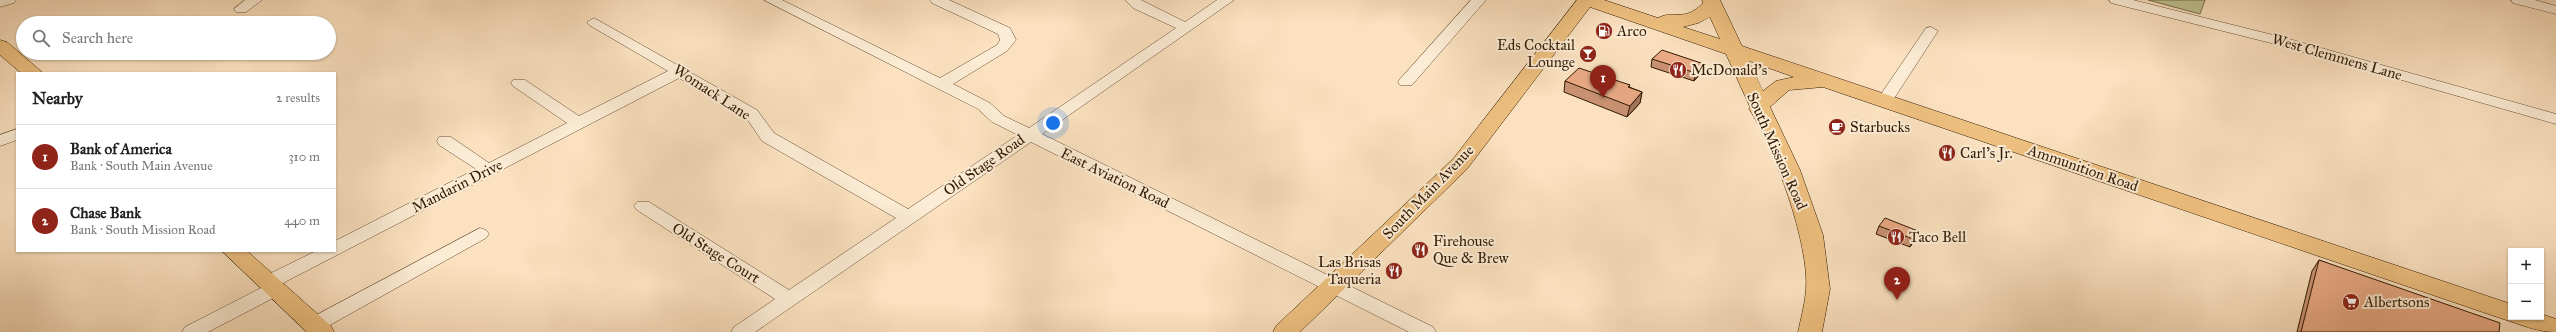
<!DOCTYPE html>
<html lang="en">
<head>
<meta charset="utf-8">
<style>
  body { margin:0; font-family:"IM FELL Great Primer",serif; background:#f2f2f2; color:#222 }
  .controls { position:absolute; right:12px; bottom:12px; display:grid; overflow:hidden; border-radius:0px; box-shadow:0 1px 3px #0004 }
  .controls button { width:36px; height:36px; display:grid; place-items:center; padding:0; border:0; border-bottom:1px solid #e0e0e0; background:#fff; color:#222; font:20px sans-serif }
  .you { position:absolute; left:1053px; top:123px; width:14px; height:14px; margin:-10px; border:3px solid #fff; border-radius:50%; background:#1a73e8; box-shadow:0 0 0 6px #1a73e833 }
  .badge { display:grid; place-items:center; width:26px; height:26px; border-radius:50%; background:#8f2418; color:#fff; font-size:13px; font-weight:700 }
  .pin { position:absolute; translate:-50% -33px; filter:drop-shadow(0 1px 2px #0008) }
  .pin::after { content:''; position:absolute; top:21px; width:14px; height:12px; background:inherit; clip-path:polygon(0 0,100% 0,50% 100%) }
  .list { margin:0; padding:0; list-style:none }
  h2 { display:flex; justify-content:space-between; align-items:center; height:52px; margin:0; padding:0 16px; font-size:17px }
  h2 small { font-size:13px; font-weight:400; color:#767676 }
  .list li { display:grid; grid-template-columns:26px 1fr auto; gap:12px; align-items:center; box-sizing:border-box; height:64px; padding:0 16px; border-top:1px solid #e0e0e0 }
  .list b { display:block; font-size:15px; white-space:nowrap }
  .list p { margin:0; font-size:13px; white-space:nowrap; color:#767676 }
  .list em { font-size:13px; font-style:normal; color:#767676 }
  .icon { flex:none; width:22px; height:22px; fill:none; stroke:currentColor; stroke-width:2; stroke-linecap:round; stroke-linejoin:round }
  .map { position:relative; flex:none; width:2556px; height:332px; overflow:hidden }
  .search { position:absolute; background:#fff; box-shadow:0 1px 3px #0004; left:16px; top:16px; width:320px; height:44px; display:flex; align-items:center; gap:10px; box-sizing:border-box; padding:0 14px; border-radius:22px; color:#767676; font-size:15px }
  .panel { position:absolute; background:#fff; box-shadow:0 1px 3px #0004; left:16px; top:72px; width:320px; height:180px; border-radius:0px }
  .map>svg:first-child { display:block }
</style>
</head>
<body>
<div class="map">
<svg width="2556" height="332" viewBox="0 0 2556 332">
  <rect width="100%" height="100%" fill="#fbe1bf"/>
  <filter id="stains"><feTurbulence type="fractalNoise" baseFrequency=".005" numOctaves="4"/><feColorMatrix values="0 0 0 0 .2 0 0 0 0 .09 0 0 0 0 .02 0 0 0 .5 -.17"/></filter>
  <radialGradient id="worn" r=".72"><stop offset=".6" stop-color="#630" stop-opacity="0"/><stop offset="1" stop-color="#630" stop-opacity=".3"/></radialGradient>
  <polygon fill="#bfc291" stroke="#786e4a" points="2148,0 2205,0 2200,14"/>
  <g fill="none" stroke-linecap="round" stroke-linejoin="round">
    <defs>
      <g id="minor">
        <polygon points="0,0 16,0 14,3 0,7"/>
        <polygon points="245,0 262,0 246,12 236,12 234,9"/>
        <polygon points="764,0 782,0 940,78 997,45 1000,40 998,34 932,3 930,0 949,0 1010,28 1016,40 1007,51 953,84 990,103 1004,116 1029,128 1176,28 1133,8 1125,0 1141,0 1185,22 1217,0 1234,0 1042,134 1433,327 1436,332 1409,332 1031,142 755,332 731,332 734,327 775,299 637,210 634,206 637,202 649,202 789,290 896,218 762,141 745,116 679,78 281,284 283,289 281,294 208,332 182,332 185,327 261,288 259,283 261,278 316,251 335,251 335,241 476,169 439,145 437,141 439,137 451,137 489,163 567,123 513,86 511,83 513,80 525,80 579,116 668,71 589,25 587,22 594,18 757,110 774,133 908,209 1018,135 992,122 978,109"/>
        <polygon points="1471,0 1486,0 1412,85 1400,85 1398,82 1400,79"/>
        <polygon points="2109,0 2133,0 2289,39 2556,114 2556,124 2279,45 2111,3"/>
        <polygon points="2511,0 2535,0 2556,6 2556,14 2513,3"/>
        <polygon points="1931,27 1938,31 1893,100 1885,105 1879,103 1877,100 1926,28"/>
        <polygon points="17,129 17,140 0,146 0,135"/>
        <polygon points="480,228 486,230 489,234 486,238 321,330 314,332 307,330 304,325 307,320"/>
      </g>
      <g id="major">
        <path d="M1577 0H1604L1658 18C1675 9 1684 23 1703 3L1702 0H1720L1742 46 2511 304V317H2541V314L2556 319V332C2536 332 2520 324 2503 319L1823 87 1789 90 1770 107 1800 170 1823 235 1830 289 1822 332H1798C1801 318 1805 304 1806 290 1810 246 1774 145 1749 109L1750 107 1726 54 1590 7 1467 169 1300 332H1273L1276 326 1453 159ZM1710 17 1720 39 1683 27 1698 23ZM1749 61 1794 77 1776 81 1763 91Z"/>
        <polygon points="0,40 7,42 43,73 21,73 0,55"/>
        <polygon points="222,251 247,251 331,326 334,332 307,332"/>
      </g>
    </defs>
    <use href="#minor" stroke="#644b31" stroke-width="1"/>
    <use href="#major" stroke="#321902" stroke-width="1"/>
    <use href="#minor" fill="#fcecd5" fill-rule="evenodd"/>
    <use href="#major" fill="#eec080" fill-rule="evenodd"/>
  </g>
  <g fill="#c89272" stroke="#321902">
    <polygon points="1652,59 1704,64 1702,72 1694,81 1651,67"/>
    <polygon points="1565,81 1630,85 1629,87 1642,92 1640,103 1627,117 1564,92"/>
    <polygon points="1879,226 1918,231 1915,239 1910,247 1876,234"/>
    <polygon points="2319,260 2499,332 2297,332 2312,271"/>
  </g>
  <g fill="#a3775d" stroke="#321902">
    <polygon points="1704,64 1702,72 1694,81 1696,73"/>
    <polygon points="1642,92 1640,103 1627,117 1630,106"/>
    <polygon points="1918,231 1915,239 1910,247 1913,239"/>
  </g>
  <g fill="#e9aa85" stroke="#321902">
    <polygon points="1662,50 1704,64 1696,73 1652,59"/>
    <polygon points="1579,68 1630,85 1628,87 1642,92 1630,106 1565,81"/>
    <polygon points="1885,218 1918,231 1913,239 1879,226"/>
    <polygon points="2319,260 2500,323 2499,332 2301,332"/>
  </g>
  <defs>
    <symbol id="fuel-disc" viewBox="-11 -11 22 22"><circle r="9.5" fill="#8f2418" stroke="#fcecd5"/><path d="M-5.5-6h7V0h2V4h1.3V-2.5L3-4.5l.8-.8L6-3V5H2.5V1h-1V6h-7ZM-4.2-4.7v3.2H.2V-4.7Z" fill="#fff"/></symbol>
    <symbol id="bar-disc" viewBox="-11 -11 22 22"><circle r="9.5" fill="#8f2418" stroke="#fcecd5"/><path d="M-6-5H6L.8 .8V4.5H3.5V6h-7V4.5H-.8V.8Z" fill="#fff"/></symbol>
    <symbol id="restaurant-disc" viewBox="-11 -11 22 22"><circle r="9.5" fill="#8f2418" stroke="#fcecd5"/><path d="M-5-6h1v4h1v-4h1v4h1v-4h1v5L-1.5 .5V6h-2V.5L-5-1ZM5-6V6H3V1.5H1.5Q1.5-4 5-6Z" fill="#fff"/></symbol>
    <symbol id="cafe-disc" viewBox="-11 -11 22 22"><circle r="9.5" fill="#8f2418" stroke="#fcecd5"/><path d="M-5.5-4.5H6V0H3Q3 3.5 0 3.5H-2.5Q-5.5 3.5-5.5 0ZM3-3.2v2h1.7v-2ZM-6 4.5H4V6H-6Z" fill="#fff"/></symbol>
    <symbol id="supermarket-disc" viewBox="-11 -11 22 22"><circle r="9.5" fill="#8f2418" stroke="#fcecd5"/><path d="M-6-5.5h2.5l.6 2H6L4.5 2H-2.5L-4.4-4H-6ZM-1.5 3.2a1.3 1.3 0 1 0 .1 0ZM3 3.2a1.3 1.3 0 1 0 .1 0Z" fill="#fff"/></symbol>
  </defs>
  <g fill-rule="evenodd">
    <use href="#fuel-disc" x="1594" y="21" width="20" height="20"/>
    <use href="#bar-disc" x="1578" y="44" width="20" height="20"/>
    <use href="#restaurant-disc" x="1668" y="60" width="20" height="20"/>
    <use href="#cafe-disc" x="1827" y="117" width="20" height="20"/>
    <use href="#restaurant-disc" x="1937" y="143" width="20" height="20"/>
    <use href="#restaurant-disc" x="1886" y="227" width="20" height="20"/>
    <use href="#restaurant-disc" x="1410" y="240" width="20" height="20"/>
    <use href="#restaurant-disc" x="1384" y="261" width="20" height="20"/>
    <use href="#supermarket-disc" x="2341" y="292" width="20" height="20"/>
  </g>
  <g text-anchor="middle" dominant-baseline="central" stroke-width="4" stroke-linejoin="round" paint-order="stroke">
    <g font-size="15" fill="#321902" stroke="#fcecd5" text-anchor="start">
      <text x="1617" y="31">Arco</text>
      <text x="1575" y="45" text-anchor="end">Eds Cocktail<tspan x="1575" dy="17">Lounge</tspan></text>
      <text x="1691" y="70">McDonald's</text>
      <text x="1850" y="127">Starbucks</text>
      <text x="1960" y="153">Carl's Jr.</text>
      <text x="1909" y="237">Taco Bell</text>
      <text x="1433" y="241">Firehouse<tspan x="1433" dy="17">Que &amp; Brew</tspan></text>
      <text x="1381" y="262" text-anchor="end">Las Brisas<tspan x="1381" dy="17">Taqueria</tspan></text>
      <text x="2364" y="302">Albertsons</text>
    </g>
    <g font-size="15" fill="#321902" stroke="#fcecd5">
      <text transform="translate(2337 57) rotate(16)">West Clemmens Lane</text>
      <text transform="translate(712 92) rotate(33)">Womack Lane</text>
      <text transform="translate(1777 151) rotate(66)">South Mission Road</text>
      <text transform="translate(984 165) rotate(-35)">Old Stage Road</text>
      <text transform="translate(2083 168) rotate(19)">Ammunition Road</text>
      <text transform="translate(1115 178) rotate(26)">East Aviation Road</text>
      <text transform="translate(457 186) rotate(-27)">Mandarin Drive</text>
      <text transform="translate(1428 192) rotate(-46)">South Main Avenue</text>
      <text transform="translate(716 253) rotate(32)">Old Stage Court</text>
    </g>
  </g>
  <rect width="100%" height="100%" filter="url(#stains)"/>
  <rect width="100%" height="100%" fill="url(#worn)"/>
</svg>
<div class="controls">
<button>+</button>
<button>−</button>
</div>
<div class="you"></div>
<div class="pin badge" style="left:1603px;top:98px">1</div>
<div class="pin badge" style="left:1897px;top:300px">2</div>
<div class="search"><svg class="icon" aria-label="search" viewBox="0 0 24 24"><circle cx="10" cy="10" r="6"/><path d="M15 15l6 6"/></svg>Search here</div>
<section class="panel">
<h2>Nearby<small>2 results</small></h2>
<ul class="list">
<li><span class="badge">1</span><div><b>Bank of America</b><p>Bank · South Main Avenue</p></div><em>310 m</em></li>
<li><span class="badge">2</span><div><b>Chase Bank</b><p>Bank · South Mission Road</p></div><em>440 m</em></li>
</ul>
</section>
</div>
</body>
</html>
